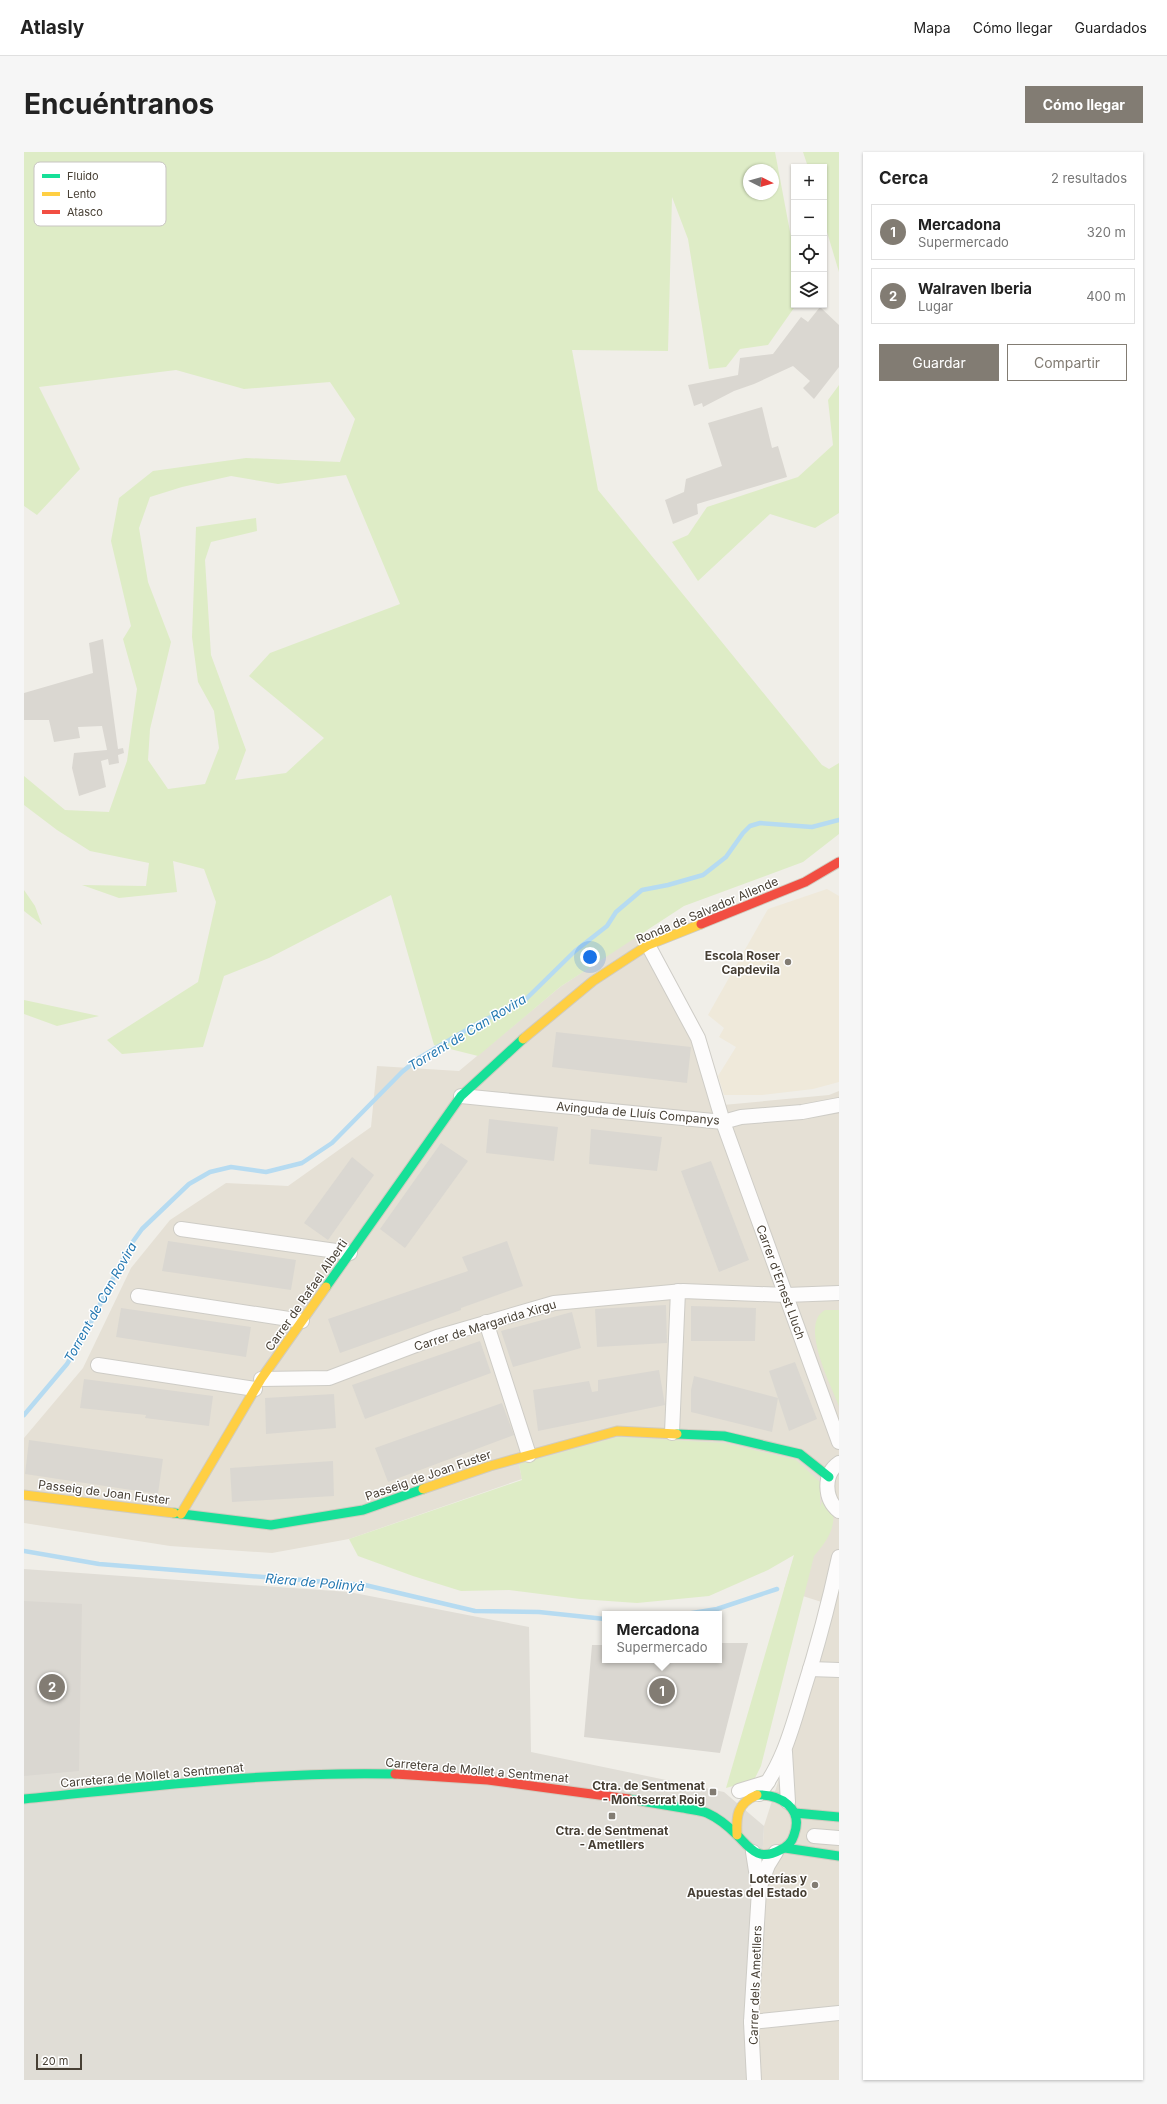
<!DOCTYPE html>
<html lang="es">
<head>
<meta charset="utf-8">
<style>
  body { margin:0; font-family:Inter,sans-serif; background:#f6f6f6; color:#222 }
  .controls { position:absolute; right:12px; top:12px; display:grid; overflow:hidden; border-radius:0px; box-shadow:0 1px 3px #0004 }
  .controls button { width:36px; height:36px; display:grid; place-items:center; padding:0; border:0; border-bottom:1px solid #e0e0e0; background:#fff; color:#222; font:20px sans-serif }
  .compass { position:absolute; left:719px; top:12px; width:36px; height:36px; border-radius:50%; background:#fff; box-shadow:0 1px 3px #0004; rotate:96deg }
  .scale { position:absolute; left:12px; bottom:10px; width:46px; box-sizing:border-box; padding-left:4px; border:2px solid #473f34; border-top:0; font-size:11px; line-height:14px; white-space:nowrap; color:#473f34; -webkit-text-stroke:3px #fff; paint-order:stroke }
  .you { position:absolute; left:566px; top:805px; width:14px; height:14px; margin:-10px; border:3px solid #fff; border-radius:50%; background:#1a73e8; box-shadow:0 0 0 6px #1a73e833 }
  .badge { display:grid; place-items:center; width:26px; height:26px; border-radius:50%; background:#827c73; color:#fff; font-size:13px; font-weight:700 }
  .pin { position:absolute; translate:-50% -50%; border:2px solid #fff; box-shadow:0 1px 4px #0006 }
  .popup { position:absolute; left:578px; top:1459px; width:120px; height:52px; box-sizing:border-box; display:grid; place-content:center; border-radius:0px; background:#fff; filter:drop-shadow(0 1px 3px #0005); font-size:13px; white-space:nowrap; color:#767676 }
  .popup b { font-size:15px; color:#222 }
  .popup::after { content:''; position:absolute; left:50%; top:100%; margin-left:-8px; border:8px solid transparent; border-top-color:#fff }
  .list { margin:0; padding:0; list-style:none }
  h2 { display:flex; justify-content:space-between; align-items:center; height:52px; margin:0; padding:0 16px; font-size:17px }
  h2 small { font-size:13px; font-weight:400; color:#767676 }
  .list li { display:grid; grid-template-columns:26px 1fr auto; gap:12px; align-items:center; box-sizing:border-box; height:56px; margin:0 8px 8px; padding:0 8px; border:1px solid #e0e0e0; border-radius:0px }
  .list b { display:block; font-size:15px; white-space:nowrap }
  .list p { margin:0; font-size:13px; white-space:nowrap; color:#767676 }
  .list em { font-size:13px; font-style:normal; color:#767676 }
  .actions { display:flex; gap:8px; padding:12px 16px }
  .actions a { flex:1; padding:9px 0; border:1px solid #827c73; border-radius:0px; text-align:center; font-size:14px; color:#827c73 }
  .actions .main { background:#827c73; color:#fff }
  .icon { flex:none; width:22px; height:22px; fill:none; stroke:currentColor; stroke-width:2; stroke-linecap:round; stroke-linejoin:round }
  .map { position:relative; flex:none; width:815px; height:1928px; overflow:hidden; border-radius:0px }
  header { display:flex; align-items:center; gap:24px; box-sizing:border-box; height:56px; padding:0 20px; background:#fff; border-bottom:1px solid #e0e0e0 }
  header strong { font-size:19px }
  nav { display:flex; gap:22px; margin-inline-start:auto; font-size:14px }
  .intro { display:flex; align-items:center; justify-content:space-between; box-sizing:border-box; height:96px; padding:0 24px }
  h1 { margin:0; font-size:28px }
  .button { padding:10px 18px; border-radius:0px; background:#827c73; color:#fff; font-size:14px; font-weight:700 }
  main { display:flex; gap:24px; padding:0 24px }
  aside { flex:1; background:#fff; border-radius:0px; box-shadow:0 1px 3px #0004 }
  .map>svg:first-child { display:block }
</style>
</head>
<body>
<header>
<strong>Atlasly</strong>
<nav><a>Mapa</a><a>Cómo llegar</a><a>Guardados</a></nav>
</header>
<div class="intro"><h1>Encuéntranos</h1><a class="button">Cómo llegar</a></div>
<main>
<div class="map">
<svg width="815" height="1928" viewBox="0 0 815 1928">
  <rect width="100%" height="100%" fill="#f0eee8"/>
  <polygon fill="#e5e0d5" points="617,781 699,953 805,943 815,939 815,1928 726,1928 740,1674 810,1454 760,1438 771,1402 495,1312 498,1327 325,1387 248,1401 146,1394 0,1371 0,1286 59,1216 107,1116 146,1068 202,1031 264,1034 347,975 353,914 435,919 536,835"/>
  <polygon fill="#e0ddd6" points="0,1417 325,1440 505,1475 507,1600 700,1640 740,1674 726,1928 0,1928"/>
  <polygon fill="#efe9da" points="803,737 815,744 815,930 789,937 738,943 700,943 694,924 712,895 695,885 700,876 684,863 744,757"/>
  <g fill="#deecc6" fill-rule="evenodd">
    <path d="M0 0H751L770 101V153H772L744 193 716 197 702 215 685 217 664 87 648 45 644 199 548 198 574 338 798 613 805 617 815 611V682L779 710 660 754 536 835 454 904 410 893 367 743 245 806 200 824 179 895 98 902 83 888 174 830 192 750 180 717 149 709 153 740 95 746 58 733 122 734 125 711 66 699 33 678 0 653V624L41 658 85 660 103 609 113 537 99 487 107 474 87 389 95 346 129 319 222 306 316 310 331 267 306 230 220 237 152 218 15 235 56 317 13 363 0 354ZM725 18H749V42H725ZM322 323 376 452 246 501 225 524 300 586 262 621 211 628 222 598 187 503 181 408 187 390 233 379 232 366 172 375 168 485 174 530 190 559 195 596 181 632 144 637 124 608 126 577 147 490 124 430 115 376 126 345 158 335 207 324 254 332Z"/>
    <polygon points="779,0 815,0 815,120 800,70 800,15 784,15"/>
    <polygon points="815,233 815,361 791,376 746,362 674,429 648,390 664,383 683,355 774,325 809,293 804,248"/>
    <polygon points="0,738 11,754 18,773 0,759"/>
    <polygon points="0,848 75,864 33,874 0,862"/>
    <path d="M801 1158H815V1254C807 1233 775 1172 801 1158Z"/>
    <path d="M594 1285 699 1291 772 1308 796 1330V1355L803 1335C814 1366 812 1379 790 1404L737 1614 730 1628 702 1636 770 1403 744 1418 685 1444 613 1451 556 1447 485 1438 437 1439 389 1424 334 1404 325 1387 498 1328 495 1312Z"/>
  </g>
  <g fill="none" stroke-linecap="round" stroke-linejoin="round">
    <g stroke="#b6dbf1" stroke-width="4.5">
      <polyline points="0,1263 43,1212 59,1186 105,1095 118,1077 165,1032 186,1020 207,1015 242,1020 278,1011 308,991 378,920 395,906 451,873 502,847 551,799 583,774 592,760 618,738 644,733 679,723 702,705 719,681 726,674 736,671 788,675 815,668"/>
      <polyline points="0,1399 75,1412 341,1433 451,1459 515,1460 581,1467"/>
      <polyline points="662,1462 693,1457 753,1437"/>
    </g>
  </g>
  <g fill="#dad7d1">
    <polygon points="796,155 815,173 815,215 790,247 779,236 786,229 769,214 730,232 710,239 679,255 678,251 670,254 664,233 714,223 716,206 749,202 777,165 784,170"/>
    <polygon points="738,255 748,296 754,294 763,325 673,352 674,362 649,372 641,348 660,340 662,327 698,314 684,271"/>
    <polygon points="79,487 94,597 99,596 100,601 94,603 95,611 85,613 84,607 77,609 82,635 55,644 48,616 50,601 83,598 78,574 54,575 56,586 30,590 25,568 0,568 0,541 69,521 65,491"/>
    <polygon points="532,880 667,895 663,931 528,915"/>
    <polygon points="465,967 534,975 530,1009 462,1001"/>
    <polygon points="567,977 638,985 633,1019 565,1012"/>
    <polygon points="417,991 444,1009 381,1096 356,1077"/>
    <polygon points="328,1005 350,1023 304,1088 280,1071"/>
    <polygon points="687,1009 725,1108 695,1120 657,1019"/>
    <polygon points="144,1089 272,1108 267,1138 138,1119"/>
    <polygon points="483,1089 499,1134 437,1156 437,1158 316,1201 304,1167 444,1119 438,1105"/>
    <polygon points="642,1153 643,1191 573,1195 571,1157"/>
    <polygon points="667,1154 732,1156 731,1189 667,1189"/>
    <polygon points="97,1156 227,1175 222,1205 92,1185"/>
    <polygon points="548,1160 557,1196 489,1215 477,1179"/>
    <polygon points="456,1189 467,1221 341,1267 328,1233"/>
    <polygon points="771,1210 793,1267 765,1279 745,1219"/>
    <polygon points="635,1218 641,1253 514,1279 509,1238 565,1229 568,1240 574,1239 574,1228"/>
    <polygon points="670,1224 754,1246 748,1280 667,1260 667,1238"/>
    <polygon points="60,1227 189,1244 185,1274 121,1266 122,1263 56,1256"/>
    <polygon points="310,1242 312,1276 242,1282 241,1246"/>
    <polygon points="478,1251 490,1283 364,1330 351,1296"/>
    <polygon points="5,1288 139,1307 134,1342 1,1322"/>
    <polygon points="309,1309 310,1344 208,1350 206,1316"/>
    <polygon points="0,1449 58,1452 55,1619 0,1624"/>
    <polygon points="695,1491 724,1491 696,1601 560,1585 568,1493 581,1493 581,1508 695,1508"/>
  </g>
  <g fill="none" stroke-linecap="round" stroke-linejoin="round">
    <defs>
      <g id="street">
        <polyline points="624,793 674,886 699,970 815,1290"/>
        <polyline points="437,944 699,970 717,965 778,960 815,953"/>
        <polyline points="157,1077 326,1101"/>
        <polyline points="114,1144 278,1169"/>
        <polyline points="462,1170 505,1303"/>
        <polyline points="74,1213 231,1237"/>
        <polyline points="237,1227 305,1226 413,1185 530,1151 659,1139 762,1143 815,1141"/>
        <polyline points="648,1281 654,1139"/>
        <path d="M815 1311C799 1322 800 1347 815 1359"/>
        <polyline points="786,1517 815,1518"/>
        <polyline points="761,1600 764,1650"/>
        <polyline points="715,1639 744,1630"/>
        <path d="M735 1642C759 1612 768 1576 779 1540 793 1496 805 1451 815 1405"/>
        <polyline points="790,1684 815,1686"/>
        <polyline points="729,1700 735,1738 727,1870 730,1928"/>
        <polyline points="735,1737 744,1713 752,1700"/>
        <polyline points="727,1870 815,1861"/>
      </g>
      <g id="fast">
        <polyline points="302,1135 437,944 499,887"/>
        <polyline points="653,1282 700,1284 776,1302 805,1325"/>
        <polyline points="150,1361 247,1373 339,1358 399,1337"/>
        <path d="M0 1647C123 1635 247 1619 371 1622"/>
        <path d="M605 1647C623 1650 641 1653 659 1656 667 1658 676 1658 683 1661 694 1666 704 1674 713 1683 726 1696 734 1710 756 1698 763 1695 768 1690 770 1683 780 1656 756 1642 733 1643"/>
        <polyline points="771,1661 815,1665"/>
        <polyline points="761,1696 815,1704"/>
      </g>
      <g id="slow">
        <polyline points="499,887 569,829 624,793 677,772"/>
        <polyline points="399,1337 466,1314 593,1279 653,1282"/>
        <polyline points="0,1343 150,1361"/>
        <polyline points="157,1362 237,1227 302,1135"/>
        <path d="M713 1683C712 1664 713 1651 733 1643"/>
      </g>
      <g id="jam">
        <polyline points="677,772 781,730 815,710"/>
        <polyline points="371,1622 464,1628 605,1647"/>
      </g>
    </defs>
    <use href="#street" stroke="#ceccc6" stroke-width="16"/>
    <use href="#fast" stroke="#d0cbbf" stroke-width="11"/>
    <use href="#slow" stroke="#d0cbbf" stroke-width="11"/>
    <use href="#jam" stroke="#d0cbbf" stroke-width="11"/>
    <use href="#street" stroke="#fdfcfc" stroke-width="14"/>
    <use href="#fast" stroke="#16e098" stroke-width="9"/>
    <use href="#slow" stroke="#ffcf43" stroke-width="9"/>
    <use href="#jam" stroke="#f24e42" stroke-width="9"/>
  </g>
  <g fill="#827c73" stroke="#fff" stroke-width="1.5">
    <circle cx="764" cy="810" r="4"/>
    <rect x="685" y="1636" width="8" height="8" rx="2"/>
    <rect x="584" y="1660" width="8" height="8" rx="2"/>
    <circle cx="791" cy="1733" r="4"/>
  </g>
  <g text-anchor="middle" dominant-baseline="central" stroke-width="3" stroke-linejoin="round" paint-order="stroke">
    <g font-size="12" fill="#473f34" stroke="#fff">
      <text transform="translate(683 758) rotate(-23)">Ronda de Salvador Allende</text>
      <text transform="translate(614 961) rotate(5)">Avinguda de Lluís Companys</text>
      <text transform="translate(757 1130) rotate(70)">Carrer d'Ernest Lluch</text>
      <text transform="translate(282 1143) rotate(-55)">Carrer de Rafael Alberti</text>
      <text transform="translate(461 1173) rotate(-17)">Carrer de Margarida Xirgu</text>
      <text transform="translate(404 1323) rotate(-19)">Passeig de Joan Fuster</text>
      <text transform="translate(80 1340) rotate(7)">Passeig de Joan Fuster</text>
      <text transform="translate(453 1618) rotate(5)">Carretera de Mollet a Sentmenat</text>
      <text transform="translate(128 1623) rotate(-5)">Carretera de Mollet a Sentmenat</text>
      <text transform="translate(731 1833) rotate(-88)">Carrer dels Ametllers</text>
    </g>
    <g font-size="12" font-weight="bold" fill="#473f34" stroke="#fff" text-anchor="end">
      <text x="756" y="803">Escola Roser<tspan x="756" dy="14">Capdevila</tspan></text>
      <text x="681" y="1633">Ctra. de Sentmenat<tspan x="681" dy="14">- Montserrat Roig</tspan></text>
      <text x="588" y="1678" text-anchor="middle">Ctra. de Sentmenat<tspan x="588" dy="14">- Ametllers</tspan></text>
      <text x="783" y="1726">Loterías y<tspan x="783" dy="14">Apuestas del Estado</tspan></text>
    </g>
    <g font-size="13" font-style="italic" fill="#2579b2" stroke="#fff">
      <text transform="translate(443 880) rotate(-31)">Torrent de Can Rovira</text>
      <text transform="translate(76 1150) rotate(-61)">Torrent de Can Rovira</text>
      <text transform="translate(291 1430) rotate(5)">Riera de Polinyà</text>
    </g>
  </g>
  <rect x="10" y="10" width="132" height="64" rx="6" fill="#fff" stroke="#c8c5c2" stroke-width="1"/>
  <rect x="18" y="22" width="18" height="4" fill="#16e098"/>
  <rect x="18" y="40" width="18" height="4" fill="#ffcf43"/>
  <rect x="18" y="58" width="18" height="4" fill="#f24e42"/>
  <g font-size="11" fill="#473f34">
    <text x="43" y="28">Fluido</text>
    <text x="43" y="46">Lento</text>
    <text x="43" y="64">Atasco</text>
  </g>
</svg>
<div class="controls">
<button>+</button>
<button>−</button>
<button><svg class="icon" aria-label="locate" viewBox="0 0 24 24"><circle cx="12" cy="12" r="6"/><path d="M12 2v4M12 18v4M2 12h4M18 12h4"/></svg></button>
<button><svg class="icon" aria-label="layers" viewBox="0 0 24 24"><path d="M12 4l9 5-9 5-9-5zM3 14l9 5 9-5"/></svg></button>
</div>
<svg class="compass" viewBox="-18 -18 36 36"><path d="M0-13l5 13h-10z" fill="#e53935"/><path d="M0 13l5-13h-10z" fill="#767676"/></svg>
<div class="scale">20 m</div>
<div class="you"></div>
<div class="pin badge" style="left:638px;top:1539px">1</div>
<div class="popup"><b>Mercadona</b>Supermercado</div>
<div class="pin badge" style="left:28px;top:1535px">2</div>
</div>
<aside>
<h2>Cerca<small>2 resultados</small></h2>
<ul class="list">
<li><span class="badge">1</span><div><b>Mercadona</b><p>Supermercado</p></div><em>320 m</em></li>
<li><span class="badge">2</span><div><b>Walraven Iberia</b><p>Lugar</p></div><em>400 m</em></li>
</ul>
<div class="actions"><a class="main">Guardar</a><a>Compartir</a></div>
</aside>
</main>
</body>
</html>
